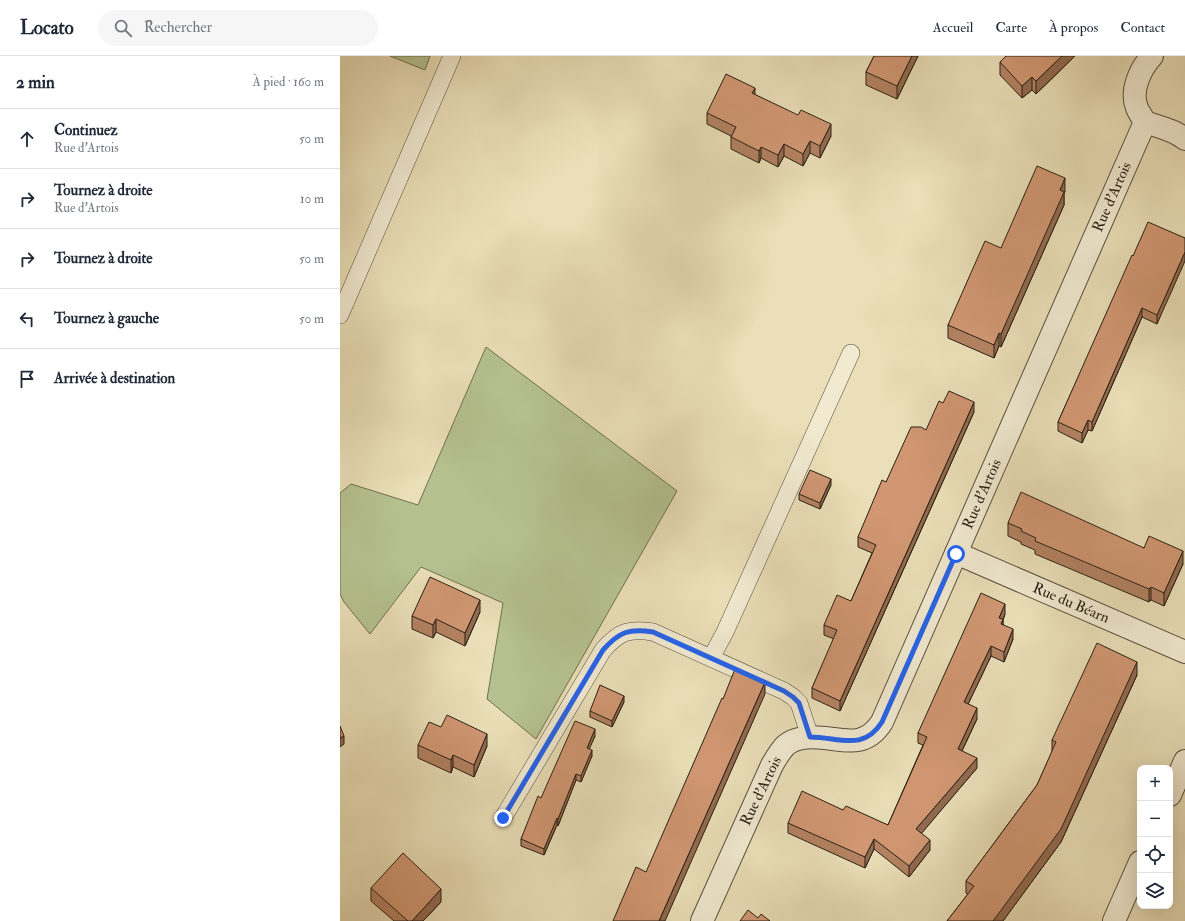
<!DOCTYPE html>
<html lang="fr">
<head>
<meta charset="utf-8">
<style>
  body { margin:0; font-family:"IM FELL Double Pica",serif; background:#f6f6f7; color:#1f2937 }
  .controls { position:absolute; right:12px; bottom:12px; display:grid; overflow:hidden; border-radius:8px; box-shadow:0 4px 16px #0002 }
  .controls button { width:36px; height:36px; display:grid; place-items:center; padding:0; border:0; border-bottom:1px solid #e0e1e3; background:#fff; color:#1f2937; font:20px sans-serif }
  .stop { position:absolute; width:12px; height:12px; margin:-9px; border:3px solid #2563eb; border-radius:50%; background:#fff }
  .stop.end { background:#2563eb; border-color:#fff; box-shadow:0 1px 4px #0008 }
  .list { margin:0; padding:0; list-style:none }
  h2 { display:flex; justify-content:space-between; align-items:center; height:52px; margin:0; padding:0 16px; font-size:17px }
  h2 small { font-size:13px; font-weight:400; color:#747a83 }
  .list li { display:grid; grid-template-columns:26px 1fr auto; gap:12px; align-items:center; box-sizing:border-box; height:60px; padding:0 16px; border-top:1px solid #e0e1e3 }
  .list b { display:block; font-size:15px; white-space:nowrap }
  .list p { margin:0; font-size:13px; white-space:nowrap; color:#747a83 }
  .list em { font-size:13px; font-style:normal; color:#747a83 }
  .icon { flex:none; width:22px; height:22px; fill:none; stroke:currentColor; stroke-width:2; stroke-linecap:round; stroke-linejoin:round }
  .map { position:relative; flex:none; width:845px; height:865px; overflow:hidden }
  header { display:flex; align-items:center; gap:24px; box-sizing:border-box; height:56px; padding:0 20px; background:#fff; border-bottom:1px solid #e0e1e3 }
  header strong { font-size:19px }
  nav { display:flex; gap:22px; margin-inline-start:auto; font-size:14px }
  .search { width:280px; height:36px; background:#f6f6f7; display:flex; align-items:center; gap:10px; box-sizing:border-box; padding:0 14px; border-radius:22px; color:#747a83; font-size:15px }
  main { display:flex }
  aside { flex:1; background:#fff }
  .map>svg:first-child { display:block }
</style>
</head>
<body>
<header>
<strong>Locato</strong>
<div class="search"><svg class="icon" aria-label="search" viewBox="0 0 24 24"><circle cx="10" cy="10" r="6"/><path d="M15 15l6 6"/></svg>Rechercher</div>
<nav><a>Accueil</a><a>Carte</a><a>À propos</a><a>Contact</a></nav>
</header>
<main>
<aside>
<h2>2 min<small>À pied · 160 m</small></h2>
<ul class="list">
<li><svg class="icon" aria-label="ahead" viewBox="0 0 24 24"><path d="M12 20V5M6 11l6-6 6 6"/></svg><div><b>Continuez</b><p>Rue d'Artois</p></div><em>50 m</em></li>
<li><svg class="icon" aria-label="right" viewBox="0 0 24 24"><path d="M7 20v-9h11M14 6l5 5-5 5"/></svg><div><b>Tournez à droite</b><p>Rue d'Artois</p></div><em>10 m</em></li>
<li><svg class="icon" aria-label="right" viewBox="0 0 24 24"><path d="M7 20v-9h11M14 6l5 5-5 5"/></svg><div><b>Tournez à droite</b></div><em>50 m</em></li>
<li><svg class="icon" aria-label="left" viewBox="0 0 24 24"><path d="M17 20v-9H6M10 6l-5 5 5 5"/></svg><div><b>Tournez à gauche</b></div><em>50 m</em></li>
<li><svg class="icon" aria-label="arrive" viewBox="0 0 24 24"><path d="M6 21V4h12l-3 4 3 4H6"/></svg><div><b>Arrivée à destination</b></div></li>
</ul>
</aside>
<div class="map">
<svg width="845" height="865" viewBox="0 0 845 865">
  <rect width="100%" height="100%" fill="#eadfb8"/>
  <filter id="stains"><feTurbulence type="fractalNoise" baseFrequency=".005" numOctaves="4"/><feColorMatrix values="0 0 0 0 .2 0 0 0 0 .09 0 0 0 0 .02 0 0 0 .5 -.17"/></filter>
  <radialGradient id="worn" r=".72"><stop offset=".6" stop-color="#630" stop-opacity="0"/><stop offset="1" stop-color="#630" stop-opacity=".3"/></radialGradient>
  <g fill="#b5c290" stroke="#707152">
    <polygon points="50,0 90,0 85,14"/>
    <polygon points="146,291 337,435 196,683 147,643 163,547 81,511 30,578 4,546 0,538 0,437 11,428 78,449"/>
  </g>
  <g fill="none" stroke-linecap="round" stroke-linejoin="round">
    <defs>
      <g id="lane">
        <polyline points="0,259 112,0"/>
        <polyline points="371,602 385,576 511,297"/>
        <path d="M163 762 263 594C279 576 288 572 313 576L444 635 453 641 459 647 470 681"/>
      </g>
      <g id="street">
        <path d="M805 66C819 71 834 74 845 83"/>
        <polyline points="616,497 845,596"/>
        <polyline points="830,739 845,705"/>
        <path d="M362 865 432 709C436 702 440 695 446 689 451 685 457 683 463 682 494 677 521 699 542 666L805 66C803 62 799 57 797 52 790 35 800 13 812 0"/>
        <polyline points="774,865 800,806"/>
      </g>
    </defs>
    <use href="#lane" stroke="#5a503d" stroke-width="18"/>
    <use href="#street" stroke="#5a503d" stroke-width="24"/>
    <use href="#lane" stroke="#f1ead1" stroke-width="17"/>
    <use href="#street" stroke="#f1ead1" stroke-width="22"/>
  </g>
  <g fill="#b38262" stroke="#2a2014">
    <polygon points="534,0 578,0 557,43 526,29 526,16"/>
    <polygon points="666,0 735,0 696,38 692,34 682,42 660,19 660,6"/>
    <polygon points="415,39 491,80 480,102 470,97 463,110 444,100 438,111 421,102 419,107 391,93 391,80 367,68 367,57"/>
    <polygon points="725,135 724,138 724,149 661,291 659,290 654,302 608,282 608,269 661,192"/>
    <polygon points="845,182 817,268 802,261 752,375 748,374 742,387 718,375 718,366 793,200"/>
    <polygon points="634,356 500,655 472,642 472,632 494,583 484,579 484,569 511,545 532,497 518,491 518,481 546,426 586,374"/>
    <polygon points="491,429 480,453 459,444 459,438"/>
    <polygon points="668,467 804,492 843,508 824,550 811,544 809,546 695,498 695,494 681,488 681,486 668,480"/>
    <polygon points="140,556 125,590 96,576 93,582 72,573 72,560"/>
    <polygon points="665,558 663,564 663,568 673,583 664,606 651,600 628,648 637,663 622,695 637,712 581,777 590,794 569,821 534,793 525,812 448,777 448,767 503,754 548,769 583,689 578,687 578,677"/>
    <polygon points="797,619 721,786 663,865 607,865 628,838 626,837 626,825 697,729 712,696 712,684"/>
    <polygon points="284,646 272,671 250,661 250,655"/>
    <polygon points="101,671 147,690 134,721 113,711 111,717 78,702 78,689"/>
    <polygon points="255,680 249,693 252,700 241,726 236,724 218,770 217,769 204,799 181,790 181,783 201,742"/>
    <polygon points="31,832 101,846 83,865 54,865 31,845"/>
  </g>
  <g fill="#926a50" stroke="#2a2014">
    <polygon points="572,0 578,0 557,43 557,30"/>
    <polygon points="722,0 735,0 696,38 696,25"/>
    <polygon points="692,21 692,34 682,42 682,30"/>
    <polygon points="415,32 415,44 412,37"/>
    <polygon points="491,68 491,80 480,102 480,90"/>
    <polygon points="470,85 470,97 463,110 463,98"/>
    <polygon points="444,88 444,100 438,111 438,99"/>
    <polygon points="421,91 421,102 419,107 419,95"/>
    <polygon points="725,122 725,135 724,138 724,149 661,291 661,278"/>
    <polygon points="845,196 845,205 817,268 817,259"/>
    <polygon points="802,252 802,261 752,375 752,366"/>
    <polygon points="659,277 659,290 654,302 654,289"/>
    <polygon points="634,346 634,356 500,655 500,645"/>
    <polygon points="748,364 748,374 742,387 742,377"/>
    <polygon points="491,423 491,429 480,453 480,447"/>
    <polygon points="843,495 843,508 824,550 824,537"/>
    <polygon points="811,531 811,544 809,546 809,533"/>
    <polygon points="140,544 140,556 125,590 125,577"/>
    <polygon points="665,548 665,558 663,564 663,573 659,562"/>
    <polygon points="96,563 96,576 93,582 93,569"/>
    <polygon points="673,573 673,583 664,606 664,596"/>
    <polygon points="651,590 651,600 624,657 624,646"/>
    <polygon points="797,606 797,619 721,786 663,865 653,865"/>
    <polygon points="425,626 425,638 325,865 319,865"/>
    <polygon points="284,640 284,646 272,671 272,665"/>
    <polygon points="637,652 637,663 618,703 618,693"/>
    <polygon points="255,673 255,680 247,698 247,692"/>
    <polygon points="147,678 147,690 134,721 134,709"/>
    <polygon points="4,680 4,688 0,691 0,682"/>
    <polygon points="252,694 252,700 241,726 241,720"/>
    <polygon points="113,699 113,711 111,717 111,704"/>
    <polygon points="637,702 637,712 576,784 576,773"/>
    <polygon points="236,718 236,724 218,770 218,763"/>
    <polygon points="217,762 217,769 204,799 204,793"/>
    <polygon points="534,783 534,793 525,812 525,801"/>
    <polygon points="590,784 590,794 569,821 569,810"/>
    <polygon points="101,833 101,846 83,865 72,865"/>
  </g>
  <g fill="#d09772" stroke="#2a2014">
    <polygon points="534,0 572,0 557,30 526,16"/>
    <polygon points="666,0 722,0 696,25 692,21 682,30 660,6"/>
    <polygon points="386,18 415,32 412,37 458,59 461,54 491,68 480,90 470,85 463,98 444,88 438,99 421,91 419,95 391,81 396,71 367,57"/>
    <polygon points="697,110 725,122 720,134 724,136 661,278 659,277 654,289 608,269 645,185 661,192"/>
    <polygon points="808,166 845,182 845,196 817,259 802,252 752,366 748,364 742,377 718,366 792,199 793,200"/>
    <polygon points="609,335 634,346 500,645 472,632 497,574 484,569 497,539 511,545 536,489 518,481 542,424 546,426 571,371 581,371 586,374 599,345 603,347"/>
    <polygon points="470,414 491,423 480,447 459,438"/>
    <polygon points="681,436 804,492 809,480 843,495 824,537 811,531 809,533 695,485 696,482 681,475 682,473 668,467"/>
    <polygon points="90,521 140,544 125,577 96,563 93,569 72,560"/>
    <polygon points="641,537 665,548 659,562 663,563 661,568 673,573 664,596 651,590 624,646 637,652 618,693 637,702 576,773 590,784 569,810 534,783 525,801 448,767 462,735 503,754 506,750 548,769 587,681 578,677"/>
    <polygon points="757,587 797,606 721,773 653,865 607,865 634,830 626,825 697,729 716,686 712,684"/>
    <polygon points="395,613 425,626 319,865 273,865 296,811 306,816 382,642 383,643"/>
    <polygon points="260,629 284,640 272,665 250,655"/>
    <polygon points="107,659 147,678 134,709 113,699 111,704 78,689 89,666 101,671"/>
    <polygon points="235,665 255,673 247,692 252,694 241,720 236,718 218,763 217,762 204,793 181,783 198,740 201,742"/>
    <polygon points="0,670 4,680 0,682"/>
    <polygon points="63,797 101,833 72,865 68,865 31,832"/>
    <polygon points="408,854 418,862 421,858 430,865 400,865"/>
  </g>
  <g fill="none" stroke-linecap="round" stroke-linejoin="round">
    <path stroke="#2563eb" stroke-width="5" d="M163 762 263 594C279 576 289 572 313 576L444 635 453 641 459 647 470 681C499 681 523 696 542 666L616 498"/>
  </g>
  <g text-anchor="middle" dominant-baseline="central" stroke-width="4" stroke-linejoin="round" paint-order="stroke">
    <g font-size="15" fill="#2a2014" stroke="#f1ead1">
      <text transform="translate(772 141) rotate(-66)">Rue d'Artois</text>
      <text transform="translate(642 438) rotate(-66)">Rue d'Artois</text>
      <text transform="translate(731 547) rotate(23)">Rue du Béarn</text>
      <text transform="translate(421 735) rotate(-64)">Rue d'Artois</text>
    </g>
  </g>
  <rect width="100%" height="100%" filter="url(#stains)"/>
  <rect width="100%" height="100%" fill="url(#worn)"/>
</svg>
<div class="controls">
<button>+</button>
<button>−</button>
<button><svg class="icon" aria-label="locate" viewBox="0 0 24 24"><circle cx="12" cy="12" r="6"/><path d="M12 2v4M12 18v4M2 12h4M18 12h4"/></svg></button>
<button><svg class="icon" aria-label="layers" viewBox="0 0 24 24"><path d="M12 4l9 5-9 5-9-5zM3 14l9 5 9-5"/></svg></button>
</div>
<div class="stop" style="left:616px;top:498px"></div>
<div class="stop end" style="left:163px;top:762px"></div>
</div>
</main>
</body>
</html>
